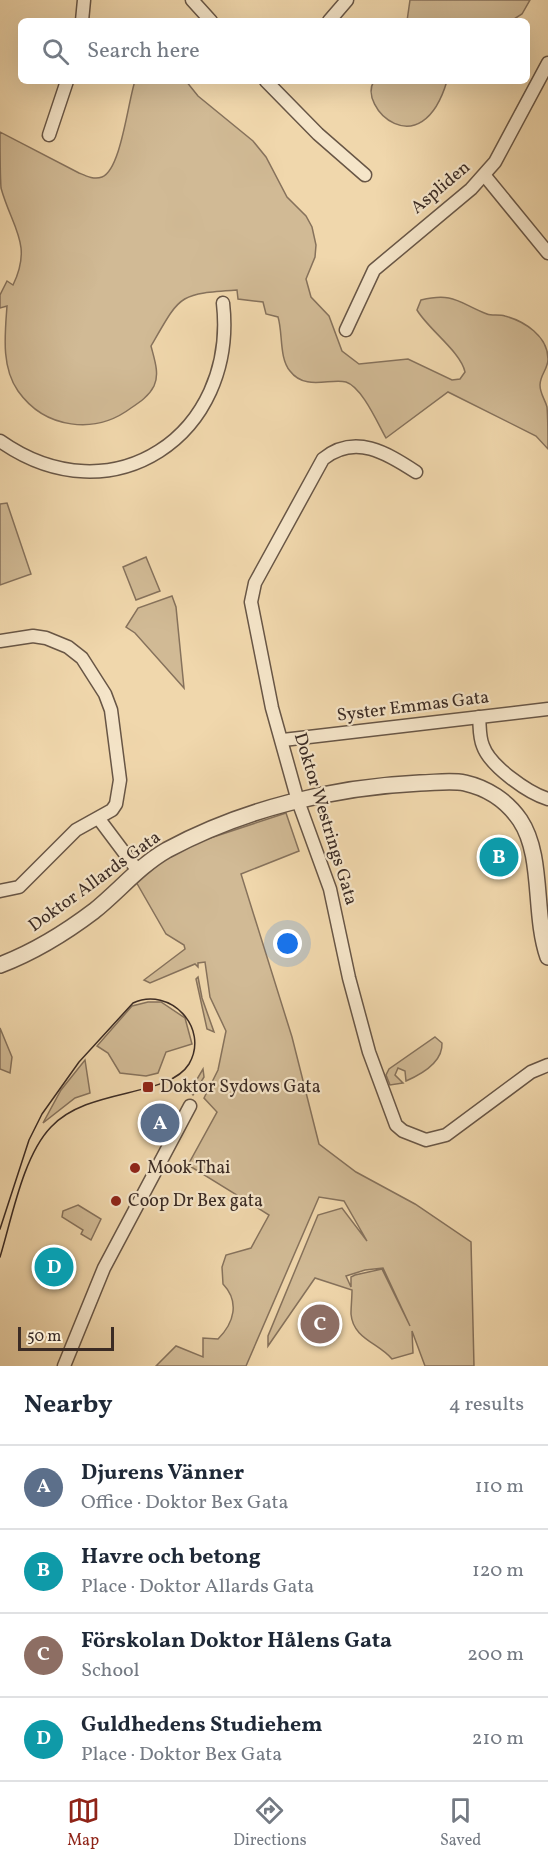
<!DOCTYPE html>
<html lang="en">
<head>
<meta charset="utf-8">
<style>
  body { margin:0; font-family:Vollkorn,serif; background:#f2f2f3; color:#1f2937 }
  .scale { position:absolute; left:18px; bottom:15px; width:96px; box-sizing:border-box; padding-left:6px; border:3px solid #3b2b24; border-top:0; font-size:16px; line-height:21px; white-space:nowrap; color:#3b2b24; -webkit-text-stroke:4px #f5e5c9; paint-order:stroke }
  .you { position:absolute; left:288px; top:944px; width:21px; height:21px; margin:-15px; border:4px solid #fff; border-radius:50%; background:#1a73e8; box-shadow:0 0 0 9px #1a73e833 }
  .badge { display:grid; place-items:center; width:39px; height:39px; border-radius:50%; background:#8f2418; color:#fff; font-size:20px; font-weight:700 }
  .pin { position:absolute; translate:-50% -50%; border:3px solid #fff; box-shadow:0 2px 6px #0006 }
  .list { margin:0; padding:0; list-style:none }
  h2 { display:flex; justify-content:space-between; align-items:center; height:78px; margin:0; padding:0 24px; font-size:26px }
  h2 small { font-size:20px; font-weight:400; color:#747a83 }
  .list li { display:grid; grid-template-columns:39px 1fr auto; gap:18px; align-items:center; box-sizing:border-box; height:84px; padding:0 24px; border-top:2px solid #e0e1e3 }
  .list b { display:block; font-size:22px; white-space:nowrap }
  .list p { margin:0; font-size:20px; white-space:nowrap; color:#747a83 }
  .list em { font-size:20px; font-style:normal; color:#747a83 }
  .icon { flex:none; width:33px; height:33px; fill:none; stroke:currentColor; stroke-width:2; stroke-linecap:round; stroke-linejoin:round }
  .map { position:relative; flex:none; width:548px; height:1366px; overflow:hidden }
  .search { position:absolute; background:#fff; box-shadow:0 6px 24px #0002; left:18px; right:18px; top:18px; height:66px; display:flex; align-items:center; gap:15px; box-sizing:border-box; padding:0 21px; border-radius:9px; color:#747a83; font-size:22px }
  .sheet { height:414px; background:#fff }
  nav { display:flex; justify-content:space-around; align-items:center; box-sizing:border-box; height:84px; border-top:2px solid #e0e1e3; background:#fff; font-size:16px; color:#747a83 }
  nav a { display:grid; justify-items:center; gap:3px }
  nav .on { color:#8f2418 }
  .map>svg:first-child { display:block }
</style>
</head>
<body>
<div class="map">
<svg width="548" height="1366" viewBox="0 0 548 1366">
  <rect width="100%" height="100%" fill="#f0d7ac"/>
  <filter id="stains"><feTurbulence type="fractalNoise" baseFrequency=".00333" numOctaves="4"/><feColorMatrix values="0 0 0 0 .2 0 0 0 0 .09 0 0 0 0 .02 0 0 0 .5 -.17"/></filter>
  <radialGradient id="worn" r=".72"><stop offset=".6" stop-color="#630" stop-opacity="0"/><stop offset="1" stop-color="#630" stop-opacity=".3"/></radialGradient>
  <g fill="#d1ba95" stroke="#86725c" stroke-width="1.5" fill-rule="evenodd">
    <polygon points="410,0 530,0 522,14 511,21 407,21"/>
    <path d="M135 81H186L198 96 253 141 266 157 287 197 306 216 312 227 316 245 315 257 306 279 311 297 329 316 342 351 359 364 408 359 452 380 460 379 465 372C461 352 428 329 417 310L421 300C454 292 459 303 487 314 492 316 499 314 505 316 524 321 548 336 548 359 548 369 540 375 540 385 540 394 545 399 547 407 548 419 548 436 548 449L536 436 448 392 386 438C378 424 362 387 346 382 330 378 305 391 290 371 279 358 283 333 278 317L266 314 263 302 238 299 237 290C178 294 181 294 151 346 154 358 160 374 154 386 149 396 140 402 131 408 95 435 45 429 18 391 1 367 5 334 7 306L0 308V295L7 281 13 285C33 244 12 228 1 188 0 172 0 148 0 132L79 173C86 176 94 180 102 177 121 170 128 101 135 81Z"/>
    <path d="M374 81H447C421 168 357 107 374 81Z"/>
    <polygon points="7,503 31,574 0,585 0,504"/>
    <polygon points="146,557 160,591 136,600 123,567"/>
    <polygon points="172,596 176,607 184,688 135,633 126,627 138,608"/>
    <path d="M286 813 299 851 241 874 292 1037 319 1144 356 1172 415 1204 471 1242 474 1366H425L412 1331 413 1353 392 1359C379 1343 353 1339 351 1314 351 1306 352 1298 352 1290L315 1278 268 1346V1336L318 1215 342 1208 367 1241 344 1201 319 1197 246 1366H156L176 1346 203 1357V1338L218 1339C234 1323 240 1302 223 1284L222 1267 226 1255 251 1248 269 1215 188 1165 217 1112 204 1098 218 1070 226 1031 210 997 205 962 198 963V967L195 964 150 983 144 980 185 949 184 945 166 934 135 880 177 849ZM383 1268 410 1326 382 1269 355 1275 351 1277V1287L346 1276 365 1270Z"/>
    <polygon points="198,977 202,998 214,1032 207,1029 196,979"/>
    <polygon points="148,1002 161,1002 185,1018 192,1044 166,1052 158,1073 146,1076 120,1073 108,1053 97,1046 132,1006"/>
    <polygon points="0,1028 12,1057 10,1073 0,1069"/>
    <path d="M435 1037 442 1043C443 1062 422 1074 406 1081L405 1071 398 1068 395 1075 403 1083 390 1085 386 1075 389 1069Z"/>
    <polygon points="85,1060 90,1093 75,1098 43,1123 61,1090"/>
    <polygon points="203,1069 204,1077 193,1095 190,1091"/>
    <polygon points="78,1205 101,1219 91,1240 81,1234 83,1230 62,1217 63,1211"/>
  </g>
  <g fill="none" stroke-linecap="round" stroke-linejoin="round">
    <defs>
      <g id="minor">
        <polyline points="192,0 211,21"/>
        <polyline points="82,21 84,0"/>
        <polyline points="329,21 347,0"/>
        <polyline points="266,81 318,134 365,175"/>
        <polyline points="49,135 67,81"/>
        <polyline points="485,176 548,253"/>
        <polyline points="346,330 374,270 471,189 495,162 548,63"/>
        <path d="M0 441C112 520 238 435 223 303"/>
        <path d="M416 472C387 453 355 433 323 459L255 583 251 602 272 708 298 801 330 889 349 978 369 1052 396 1125 403 1131 426 1140 446 1135 531 1072 548 1065"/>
        <polyline points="0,641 33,636 46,638 68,647 82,658 105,694 111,710 120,780 116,804 112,810 76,830 19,887 0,891"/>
        <path d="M479 717C480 726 479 737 483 746 490 766 528 793 548 799"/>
        <polyline points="283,740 548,709"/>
        <polyline points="99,819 138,871"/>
        <polyline points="64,1366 104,1268 190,1106"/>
      </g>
      <path id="tertiary" d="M0 965C34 952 65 933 94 911 119 891 139 866 167 850 243 809 333 787 420 783 434 783 450 780 465 783 487 788 507 801 520 820 544 856 533 914 548 957"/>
    </defs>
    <use href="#minor" stroke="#685646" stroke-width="15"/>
    <use href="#tertiary" stroke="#685646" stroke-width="18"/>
    <use href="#minor" stroke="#f5e5c9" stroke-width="12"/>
    <use href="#tertiary" stroke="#f5e5c9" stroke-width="15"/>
    <path stroke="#3b2b24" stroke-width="1.5" d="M0 1229 29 1140 42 1114 79 1062 133 1003C170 986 210 1028 189 1064 168 1098 88 1087 51 1127 23 1156 12 1218 0 1257"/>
  </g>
  <g fill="#8f2418" stroke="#f5e5c9" stroke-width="2">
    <rect x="142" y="1081" width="12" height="12" rx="3"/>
    <circle cx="135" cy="1168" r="6"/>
    <circle cx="116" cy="1201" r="6"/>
  </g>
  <g text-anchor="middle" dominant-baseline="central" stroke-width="4.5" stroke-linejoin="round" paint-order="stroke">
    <g font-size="18" fill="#3b2b24" stroke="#f5e5c9">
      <text transform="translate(441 188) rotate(-40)">Aspliden</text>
      <text transform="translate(413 707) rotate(-7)">Syster Emmas Gata</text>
      <text transform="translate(325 819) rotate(73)">Doktor Westrings Gata</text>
      <text transform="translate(95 882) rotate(-36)">Doktor Allards Gata</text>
    </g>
    <g font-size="18" fill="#3b2b24" stroke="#f5e5c9" text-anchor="start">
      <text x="160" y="1087">Doktor Sydows Gata</text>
      <text x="147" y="1168">Mook Thai</text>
      <text x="128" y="1201">Coop Dr Bex gata</text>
    </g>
  </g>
  <rect width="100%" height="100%" filter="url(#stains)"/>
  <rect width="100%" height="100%" fill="url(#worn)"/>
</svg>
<div class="scale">50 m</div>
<div class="you"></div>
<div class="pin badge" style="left:160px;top:1123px;background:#5c6f8a">A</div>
<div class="pin badge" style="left:499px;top:857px;background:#0f9aa8">B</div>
<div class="pin badge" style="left:320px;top:1324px;background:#8d6e63">C</div>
<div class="pin badge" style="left:54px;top:1267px;background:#0f9aa8">D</div>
<div class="search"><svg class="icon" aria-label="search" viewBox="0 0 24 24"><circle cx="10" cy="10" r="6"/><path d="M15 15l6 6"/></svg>Search here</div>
</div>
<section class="sheet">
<h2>Nearby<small>4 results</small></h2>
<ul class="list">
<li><span class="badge" style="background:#5c6f8a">A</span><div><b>Djurens Vänner</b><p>Office · Doktor Bex Gata</p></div><em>110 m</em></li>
<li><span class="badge" style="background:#0f9aa8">B</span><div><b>Havre och betong</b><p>Place · Doktor Allards Gata</p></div><em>120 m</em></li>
<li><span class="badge" style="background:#8d6e63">C</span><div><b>Förskolan Doktor Hålens Gata</b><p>School</p></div><em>200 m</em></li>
<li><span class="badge" style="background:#0f9aa8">D</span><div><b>Guldhedens Studiehem</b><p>Place · Doktor Bex Gata</p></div><em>210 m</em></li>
</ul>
</section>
<nav>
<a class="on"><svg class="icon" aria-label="map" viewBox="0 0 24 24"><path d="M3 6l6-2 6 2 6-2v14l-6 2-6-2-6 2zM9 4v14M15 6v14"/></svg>Map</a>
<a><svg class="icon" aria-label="directions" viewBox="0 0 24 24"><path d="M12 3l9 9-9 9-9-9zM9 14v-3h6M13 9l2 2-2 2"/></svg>Directions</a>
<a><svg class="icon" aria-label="saved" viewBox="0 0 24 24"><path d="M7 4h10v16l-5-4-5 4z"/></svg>Saved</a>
</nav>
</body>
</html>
